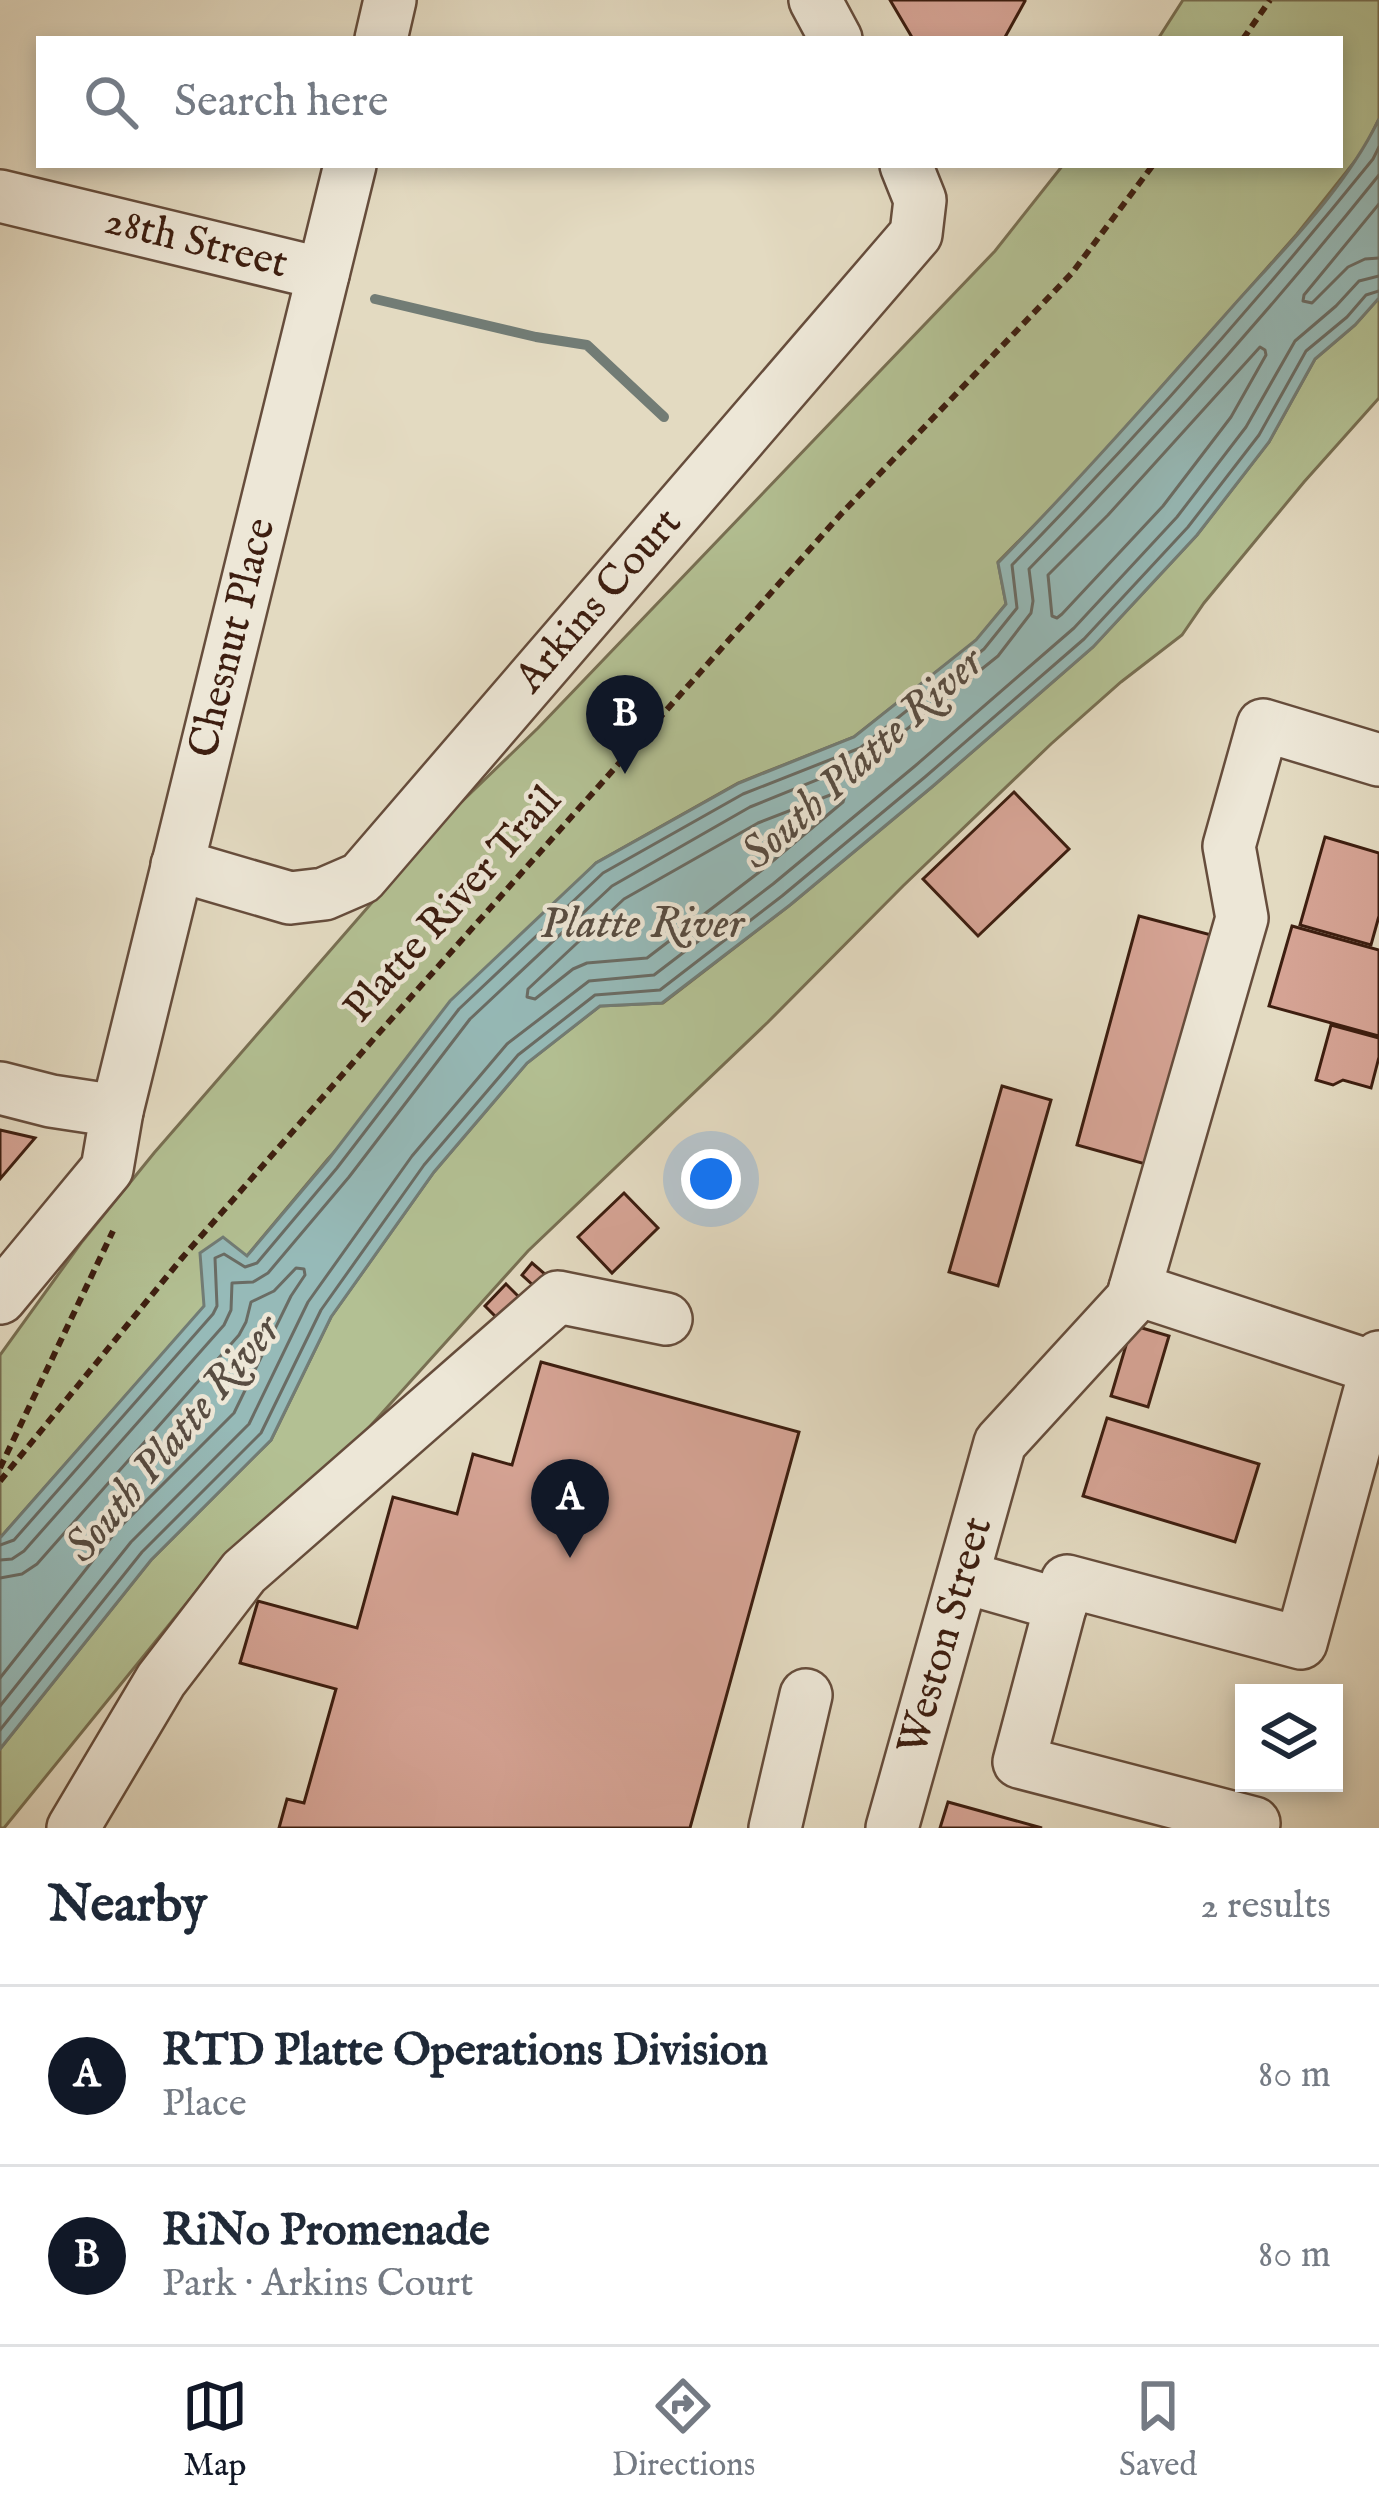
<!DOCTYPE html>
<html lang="en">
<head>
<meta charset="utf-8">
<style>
  body { margin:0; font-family:"IM FELL English",serif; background:#f2f2f3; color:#1f2937 }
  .controls { position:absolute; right:36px; bottom:36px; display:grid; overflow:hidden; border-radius:0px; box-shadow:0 6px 18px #0003 }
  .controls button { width:108px; height:108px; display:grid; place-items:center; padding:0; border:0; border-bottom:3px solid #e0e1e3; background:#fff; color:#1f2937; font:60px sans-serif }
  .you { position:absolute; left:711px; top:1179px; width:42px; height:42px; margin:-30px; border:9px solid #fff; border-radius:50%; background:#1a73e8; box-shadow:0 0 0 18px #1a73e833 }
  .badge { display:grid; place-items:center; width:78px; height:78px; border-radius:50%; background:#111827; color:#fff; font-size:39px; font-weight:700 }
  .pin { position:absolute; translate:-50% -99px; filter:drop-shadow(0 3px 6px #0008) }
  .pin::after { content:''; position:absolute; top:63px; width:42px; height:36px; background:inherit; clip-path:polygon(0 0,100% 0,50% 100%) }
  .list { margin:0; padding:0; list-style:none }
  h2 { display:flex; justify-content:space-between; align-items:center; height:156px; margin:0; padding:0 48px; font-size:51px }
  h2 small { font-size:39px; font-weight:400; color:#747a83 }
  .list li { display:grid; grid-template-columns:78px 1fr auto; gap:36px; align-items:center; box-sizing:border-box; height:180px; padding:0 48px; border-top:3px solid #e0e1e3 }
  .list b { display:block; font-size:45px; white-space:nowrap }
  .list p { margin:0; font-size:39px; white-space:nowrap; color:#747a83 }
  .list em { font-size:39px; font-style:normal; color:#747a83 }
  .icon { flex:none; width:66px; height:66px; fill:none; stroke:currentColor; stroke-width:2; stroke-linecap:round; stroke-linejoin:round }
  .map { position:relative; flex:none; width:1379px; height:1828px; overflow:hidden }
  .search { position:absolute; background:#fff; box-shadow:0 6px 18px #0003; left:36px; right:36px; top:36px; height:132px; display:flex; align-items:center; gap:30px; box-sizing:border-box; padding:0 42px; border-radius:0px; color:#747a83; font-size:45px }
  .sheet { height:516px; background:#fff }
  nav { display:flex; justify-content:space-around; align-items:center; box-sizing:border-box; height:168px; border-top:3px solid #e0e1e3; background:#fff; font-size:33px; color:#747a83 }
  nav a { display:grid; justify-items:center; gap:6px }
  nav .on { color:#111827 }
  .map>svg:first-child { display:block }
</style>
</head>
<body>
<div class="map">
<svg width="1379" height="1828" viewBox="0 0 1379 1828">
  <rect width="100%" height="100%" fill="#e3dac1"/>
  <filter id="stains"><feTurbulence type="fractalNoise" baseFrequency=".00167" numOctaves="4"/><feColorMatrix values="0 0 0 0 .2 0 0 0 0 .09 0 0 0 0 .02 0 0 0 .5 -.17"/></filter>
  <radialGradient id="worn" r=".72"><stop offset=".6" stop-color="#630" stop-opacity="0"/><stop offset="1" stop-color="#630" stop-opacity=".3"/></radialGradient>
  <g fill="#b3c093" stroke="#786f52" stroke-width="3">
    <polygon points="1183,0 1379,0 1379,119 1363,151 1297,234 1238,301 1075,484 998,562 1006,604 977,640 854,737 738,783 596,863 327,1160 205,1306 0,1538 0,1355 81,1243 154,1153 449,814 538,728 995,251 1063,165 1340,165 1340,39 1158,39"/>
    <polygon points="1379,298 1379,398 1304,482 1204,603 1182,635 1121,682 1051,744 903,886 768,1022 528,1251 355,1443 248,1535 207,1578 4,1828 0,1828 0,1749 151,1560 271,1440 331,1317 434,1172 527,1063 600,1006 663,1003 790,905 933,786 1093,647 1197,535 1269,442 1315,359 1355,325"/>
  </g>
  <path fill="#96bab8" stroke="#727c75" stroke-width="3" d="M1379 119V298L1355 325 1315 359 1269 442 1197 535 1093 647 933 786 790 905 662 1003 600 1006 527 1063 434 1172 331 1317 271 1440 151 1560 0 1749V1538L204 1306 200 1253 223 1237 247 1256 328 1160 450 1001 596 863 739 783 854 737 976 640 1006 604 998 563C1079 480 1156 393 1233 306 1285 248 1345 189 1379 119Z"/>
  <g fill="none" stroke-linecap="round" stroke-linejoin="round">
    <g stroke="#6a6c64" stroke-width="3">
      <polyline points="1379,204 1304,295 1303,301 1312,303 1348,267 1365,259 1379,258"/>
      <polygon points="1260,347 1265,350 1266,355 1231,417 1163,506 1062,614 1057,618 1052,616 1048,575 1108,515"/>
      <polygon points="838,792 845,795 843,802 762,870 647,958 587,963 573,969 535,999 527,997 528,989 624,899 758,823"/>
      <path d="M0 1545 14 1540 213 1314 217 1306 215 1258 224 1254 245 1267 257 1263 337 1168 459 1009 603 873 743 794 860 748 984 649 1017 608 1012 565C1139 435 1259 300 1373 159L1379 147"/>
      <path d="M0 1560 12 1559 24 1551 224 1325 231 1310 232 1283 253 1282 268 1273 349 1177 470 1019 612 886 750 807 871 758 998 656 1031 613 1033 601 1029 569C1151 444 1269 312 1379 175"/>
      <polyline points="0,1578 22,1574 37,1564 239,1335 246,1322 251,1302 274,1291 296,1268 304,1269 305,1275 291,1296 234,1413 117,1530 0,1678"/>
      <polyline points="0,1706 131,1542 249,1424 308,1302 412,1156 507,1044 589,981 654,975 773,884 915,766 1074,628 1177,517 1246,427 1295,341 1336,306 1359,281 1379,276"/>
      <polyline points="0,1730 142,1552 261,1433 321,1310 424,1165 518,1055 595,995 660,990 782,896 925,777 1084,639 1188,527 1259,435 1306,351 1347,317 1366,295 1379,291"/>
    </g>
    <polyline stroke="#727c75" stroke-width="10" points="375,299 536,337 587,345 664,417"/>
  </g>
  <g fill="#d5a394" stroke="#3d1e10" stroke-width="3">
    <polygon points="890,0 1024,0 1025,1 1004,39 913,39"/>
    <polygon points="1014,792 1069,849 978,936 923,879"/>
    <polygon points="1325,837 1379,853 1379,916 1371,945 1300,925"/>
    <polygon points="1139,916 1219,937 1156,1167 1077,1145"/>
    <polygon points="1292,926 1379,950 1379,1036 1269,1006"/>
    <polygon points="1331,1025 1379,1038 1379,1057 1371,1088 1343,1080 1333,1085 1316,1080"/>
    <polygon points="1002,1086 1051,1100 998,1286 949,1272"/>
    <polygon points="0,1130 35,1138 0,1179"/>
    <polygon points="624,1193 658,1228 612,1273 578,1237"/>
    <polygon points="532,1263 546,1275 535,1287 522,1275"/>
    <polygon points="506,1284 520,1298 499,1320 485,1306"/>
    <polygon points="1132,1325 1169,1336 1148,1407 1111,1396"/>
    <polygon points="541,1362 799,1432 690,1828 279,1828 287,1799 304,1803 336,1689 240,1663 258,1601 357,1628 393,1497 457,1514 473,1454 512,1465"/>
    <polygon points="1107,1418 1259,1464 1235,1542 1083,1496"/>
    <polygon points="948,1802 1042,1828 940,1828"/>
  </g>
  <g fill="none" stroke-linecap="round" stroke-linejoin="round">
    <defs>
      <g id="minor">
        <polyline points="815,0 836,39"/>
        <polyline points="381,39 390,0"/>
        <polyline points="0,196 323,274"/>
        <polyline points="177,865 290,898 324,894 361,878 916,234 920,200 906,165"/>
        <polyline points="0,1088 51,1101 117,1111 107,1169 0,1298"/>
        <polyline points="117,1111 350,165"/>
        <polyline points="1135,1289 1376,1368"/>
        <polyline points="963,1577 1061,1605"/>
        <polyline points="73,1828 161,1680 244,1572 558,1297 666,1319"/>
        <polyline points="775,1828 806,1695"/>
        <polyline points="892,1828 1000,1443 1132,1299 1242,918 1229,846 1263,725 1379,760"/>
        <polyline points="1252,1828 1254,1823 1019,1762 1067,1581 1301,1643 1379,1357"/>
      </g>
    </defs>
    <use href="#minor" stroke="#664d3c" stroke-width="56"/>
    <g stroke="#3d1e10" stroke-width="6" stroke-dasharray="9 6" stroke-linecap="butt">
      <polyline points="1243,39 1270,0"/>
      <polyline points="0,1468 113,1231"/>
      <polyline points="0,1481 182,1258 378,1034 842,513 1072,273 1153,165"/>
    </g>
    <use href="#minor" stroke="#ede7d7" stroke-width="51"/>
  </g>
  <g text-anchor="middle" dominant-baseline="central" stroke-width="9" stroke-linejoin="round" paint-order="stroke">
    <g font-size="42" fill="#3d1e10" stroke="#ede7d7">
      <text transform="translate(196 243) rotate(14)">28th Street</text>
      <text transform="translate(599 601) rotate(-49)">Arkins Court</text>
      <text transform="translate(233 638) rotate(-76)">Chesnut Place</text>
      <text transform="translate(453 905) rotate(-48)">Platte River Trail</text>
      <text transform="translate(946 1636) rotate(-74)">Weston Street</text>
    </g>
    <g font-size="45" font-style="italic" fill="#584d42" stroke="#ede7d7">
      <text transform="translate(863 759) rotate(-42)">South Platte River</text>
      <text x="642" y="924">Platte River</text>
      <text transform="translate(174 1439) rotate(-50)">South Platte River</text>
    </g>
  </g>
  <rect width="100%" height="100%" filter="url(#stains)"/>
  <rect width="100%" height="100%" fill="url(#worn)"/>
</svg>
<div class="controls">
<button><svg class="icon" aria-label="layers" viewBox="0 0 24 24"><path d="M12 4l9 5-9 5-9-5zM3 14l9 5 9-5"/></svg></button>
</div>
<div class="you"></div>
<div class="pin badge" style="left:570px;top:1558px">A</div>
<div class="pin badge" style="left:625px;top:774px">B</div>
<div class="search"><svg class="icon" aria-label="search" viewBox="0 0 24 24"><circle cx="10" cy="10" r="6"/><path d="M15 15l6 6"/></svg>Search here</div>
</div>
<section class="sheet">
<h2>Nearby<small>2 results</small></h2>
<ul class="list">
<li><span class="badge">A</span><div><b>RTD Platte Operations Division</b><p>Place</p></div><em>80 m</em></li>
<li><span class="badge">B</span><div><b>RiNo Promenade</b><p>Park · Arkins Court</p></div><em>80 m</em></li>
</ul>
</section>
<nav>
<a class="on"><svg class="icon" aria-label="map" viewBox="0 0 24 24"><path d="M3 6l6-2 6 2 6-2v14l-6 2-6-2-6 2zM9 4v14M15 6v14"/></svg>Map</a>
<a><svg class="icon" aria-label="directions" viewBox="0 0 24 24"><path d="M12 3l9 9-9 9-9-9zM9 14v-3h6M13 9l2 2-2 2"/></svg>Directions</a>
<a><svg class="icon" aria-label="saved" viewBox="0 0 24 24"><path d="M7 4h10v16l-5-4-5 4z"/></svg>Saved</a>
</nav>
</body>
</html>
